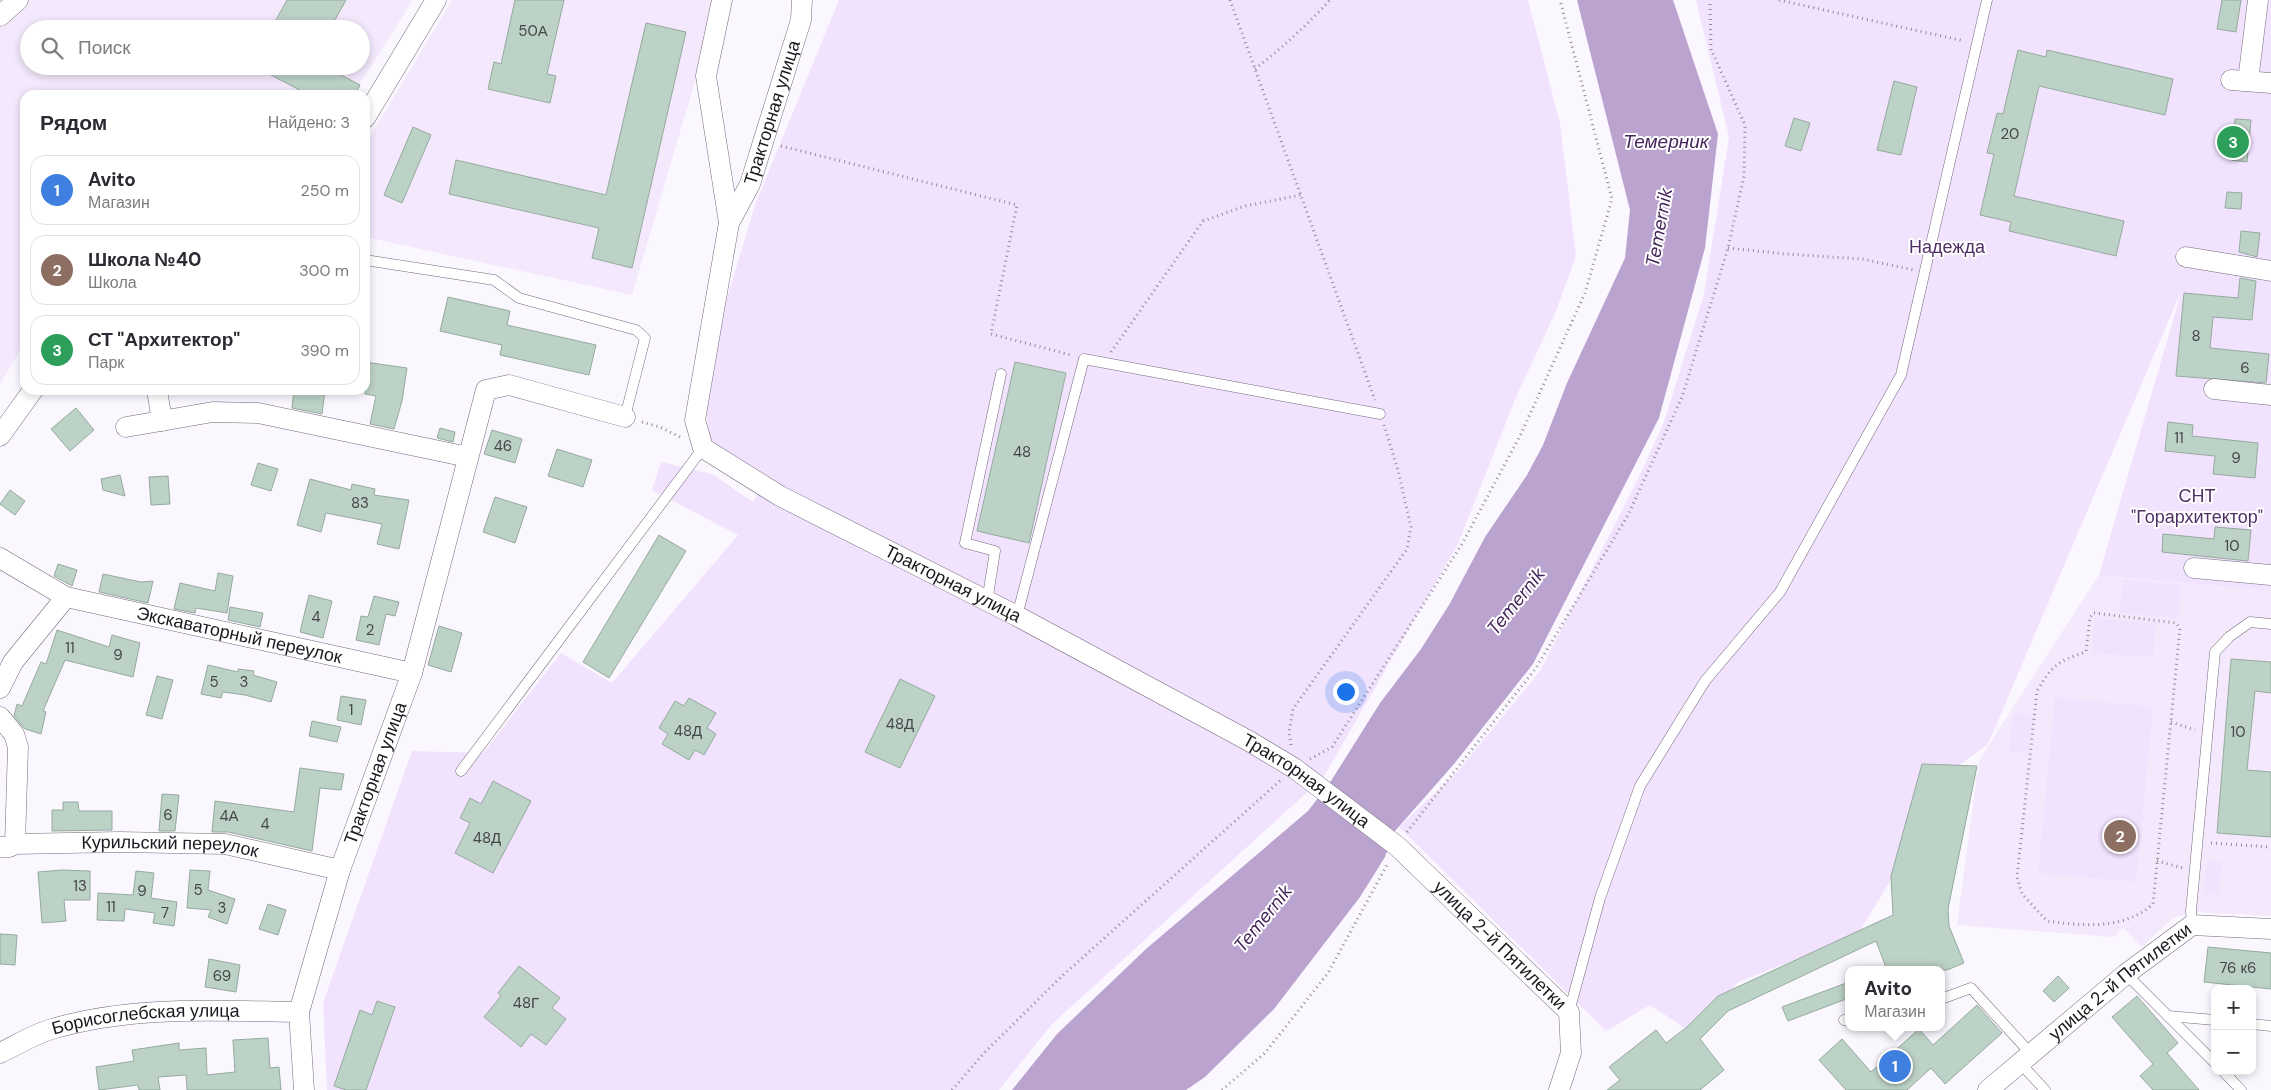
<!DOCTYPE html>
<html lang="ru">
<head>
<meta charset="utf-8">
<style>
  body { margin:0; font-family:"DM Sans",sans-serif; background:#f7f7f7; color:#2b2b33 }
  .controls { position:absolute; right:15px; bottom:15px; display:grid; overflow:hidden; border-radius:10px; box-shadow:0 2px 8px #0003 }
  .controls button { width:45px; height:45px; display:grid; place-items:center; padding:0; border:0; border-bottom:1px solid #e1e1e2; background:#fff; color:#2b2b33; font:25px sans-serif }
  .you { position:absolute; left:1345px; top:691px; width:18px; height:18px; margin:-12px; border:4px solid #fff; border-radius:50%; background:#1a73e8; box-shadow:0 0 0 8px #1a73e833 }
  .badge { display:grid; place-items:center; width:32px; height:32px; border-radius:50%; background:#7c3aed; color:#fff; font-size:16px; font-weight:700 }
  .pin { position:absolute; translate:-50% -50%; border:2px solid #fff; box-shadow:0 1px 5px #0006 }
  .popup { position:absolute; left:1845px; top:966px; width:100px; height:65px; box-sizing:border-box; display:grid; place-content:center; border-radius:10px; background:#fff; filter:drop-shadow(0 1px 4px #0005); font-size:16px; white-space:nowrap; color:#7c7c81 }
  .popup b { font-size:19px; color:#2b2b33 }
  .popup::after { content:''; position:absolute; left:50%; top:100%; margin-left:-10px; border:10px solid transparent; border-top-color:#fff }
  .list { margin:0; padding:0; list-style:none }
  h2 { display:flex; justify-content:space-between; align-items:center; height:65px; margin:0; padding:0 20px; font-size:21px }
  h2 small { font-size:16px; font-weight:400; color:#7c7c81 }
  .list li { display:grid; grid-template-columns:32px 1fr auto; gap:15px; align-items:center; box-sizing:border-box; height:70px; margin:0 10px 10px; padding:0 10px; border:1px solid #e1e1e2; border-radius:15px }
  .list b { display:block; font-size:19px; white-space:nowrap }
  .list p { margin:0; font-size:16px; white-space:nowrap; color:#7c7c81 }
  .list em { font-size:16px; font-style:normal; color:#7c7c81 }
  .icon { flex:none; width:28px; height:28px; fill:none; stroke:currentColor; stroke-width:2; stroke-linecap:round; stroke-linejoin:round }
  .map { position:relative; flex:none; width:2271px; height:1090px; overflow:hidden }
  .search { position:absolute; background:#fff; box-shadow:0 2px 8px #0003; left:20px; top:20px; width:350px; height:55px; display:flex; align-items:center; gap:12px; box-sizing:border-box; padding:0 18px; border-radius:28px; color:#7c7c81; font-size:19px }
  .panel { position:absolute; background:#fff; box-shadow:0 2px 8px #0003; left:20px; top:90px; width:350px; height:305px; border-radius:15px }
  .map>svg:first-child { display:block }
</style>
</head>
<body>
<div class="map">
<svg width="2271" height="1090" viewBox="0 0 2271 1090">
  <rect width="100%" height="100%" fill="#fbf7ff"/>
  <g fill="#f3e8fc" fill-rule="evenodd">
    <path d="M0 0H413L353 95H25V342L0 384ZM29 29H361V66H29Z"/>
    <polygon points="452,0 719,0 632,295 365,237 365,145"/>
    <polygon points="2099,575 2271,591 2271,916 2191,912 2172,919 2142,947 2123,928 2114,937 1957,925 1979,760"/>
  </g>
  <g fill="#f1e2fe">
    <polygon points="839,0 1528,0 1560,123 1576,256 1556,311 1516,397 1458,544 1323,778 1052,1024 999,1090 327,1090 323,1003 412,751 483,753 561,653 612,683 738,535 652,490 661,462 712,474 753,502 766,477 709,439 705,395 719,325 755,205"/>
    <polygon points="1696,0 2271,0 2271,591 2099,575 2182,289 1988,744 1926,790 1897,870 1857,935 1738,982 1694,1034 1650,1005 1606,1031 1399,827 1458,771 1540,671 1636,483 1664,422 1704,294 1729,137"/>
    <polygon points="2123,580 2181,585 2179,618 2120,613"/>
    <polygon points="2095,618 2156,623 2153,657 2092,653"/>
    <polygon points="2055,697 2153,707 2136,882 2038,873"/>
    <polygon points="2013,713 2032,715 2029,753 2009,751"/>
    <polygon points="2207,860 2222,862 2219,894 2204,893"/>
  </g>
  <polygon fill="#bba3cf" points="1577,0 1673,0 1718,134 1705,248 1659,418 1533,664 1454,764 1395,831 1385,857 1360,897 1274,1009 1205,1077 1186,1090 1012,1090 1057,1034 1146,949 1308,811 1331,781 1380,703 1421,649 1449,605 1485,537 1527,475 1543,445 1567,383 1625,258 1630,210"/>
  <g fill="#bdd2c7" stroke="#95aa9e">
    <polygon points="287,0 346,0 330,29 271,29"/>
    <polygon points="515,0 564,0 547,74 556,76 550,103 488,89 494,62 501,64"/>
    <polygon points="2222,0 2241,0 2236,32 2217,29"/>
    <polygon points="646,23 686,32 632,268 592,258 599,228 449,194 456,160 606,195"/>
    <polygon points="2018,50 2046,57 2047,50 2173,79 2165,115 2039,86 2014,196 2124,221 2116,256 2009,231 2011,222 1980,215 1994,154 1987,153 1997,113 2003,114"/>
    <polygon points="254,66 324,66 360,85 355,95 309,95"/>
    <polygon points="1894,81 1917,87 1901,155 1877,150"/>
    <polygon points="1794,118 1810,123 1801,151 1785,146"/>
    <polygon points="2235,119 2251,120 2247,162 2231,160"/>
    <polygon points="413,127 431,135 402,203 384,195"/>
    <polygon points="2227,192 2242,193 2241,209 2225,208"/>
    <polygon points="2241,231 2260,233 2257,257 2239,252"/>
    <polygon points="2240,278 2256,281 2252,320 2213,317 2210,348 2269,354 2266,383 2176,376 2184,293 2238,298"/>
    <polygon points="448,297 510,311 507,325 596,345 589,375 500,355 502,345 440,331"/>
    <polygon points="365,362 407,368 402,401 394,429 370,424 376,396 365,394"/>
    <polygon points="1015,362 1066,373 1029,543 977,531"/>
    <polygon points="294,390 325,390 322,414 292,408"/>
    <polygon points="76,408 94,430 70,451 51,429"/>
    <polygon points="2168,422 2193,425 2192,436 2258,443 2255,478 2213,474 2215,456 2165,451"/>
    <polygon points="440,428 455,432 453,442 437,438"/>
    <polygon points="492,430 522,439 515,463 484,454"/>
    <polygon points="557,449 592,460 583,487 548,476"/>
    <polygon points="258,463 278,469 271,491 251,485"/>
    <polygon points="120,475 125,496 103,490 101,479"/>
    <polygon points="168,476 170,504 151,505 149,477"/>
    <polygon points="310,479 351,490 352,484 375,489 374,495 409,500 399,549 377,544 382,524 326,513 321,532 297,525"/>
    <polygon points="10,490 25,501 15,515 0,504"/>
    <polygon points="495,497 527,507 515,543 483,532"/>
    <polygon points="2215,527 2251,530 2248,561 2162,552 2163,534 2214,539"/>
    <polygon points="659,535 686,551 609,678 583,662"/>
    <polygon points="58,564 77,570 72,586 54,576"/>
    <polygon points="218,573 233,576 227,613 196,608 195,613 174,609 180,583 215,591"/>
    <polygon points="103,574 141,582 153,581 148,603 99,592"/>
    <polygon points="309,595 332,601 323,638 300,632"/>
    <polygon points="374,596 399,602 395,616 386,614 379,645 356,640 361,616 368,617"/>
    <polygon points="230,607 263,613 260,627 228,620"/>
    <polygon points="439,626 462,633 451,672 428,665"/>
    <polygon points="57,630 109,647 112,635 140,643 133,677 65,660 43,711 46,712 41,734 25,729 14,716 17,704 22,706 41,662 46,664"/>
    <polygon points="2231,659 2271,662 2271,693 2255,691 2247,770 2271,772 2271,837 2217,833"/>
    <polygon points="208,665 238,672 238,669 254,671 253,675 277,682 271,702 245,695 223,692 221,698 201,694"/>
    <polygon points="157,676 173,680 162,719 146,715"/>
    <polygon points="900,679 935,696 900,768 865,752"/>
    <polygon points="341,696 366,700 361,725 337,720"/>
    <polygon points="689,698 716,713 707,728 716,734 704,755 695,750 689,760 662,744 668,734 659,728 675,701 684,706"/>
    <polygon points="312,721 341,727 337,742 309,736"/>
    <polygon points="1922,764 1977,766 1948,909 1949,926 1964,963 1947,970 1887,970 1876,941 1728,1011 1700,1039 1724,1070 1700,1090 1607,1090 1620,1080 1609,1067 1656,1030 1666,1043 1687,1027 1718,996 1893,915 1891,876"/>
    <polygon points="300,768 344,774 341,790 320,788 312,851 228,832 212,832 215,801 294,812"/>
    <polygon points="493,781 531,801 493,873 455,853 470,823 460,818 470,798 481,804"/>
    <polygon points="162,794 179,795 175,831 159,831"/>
    <polygon points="63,802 78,802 79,811 112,811 112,830 52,831 52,810 63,810"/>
    <polygon points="62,870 90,871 90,900 64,900 66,921 42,923 38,872"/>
    <polygon points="190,870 210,871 208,890 235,899 227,924 208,917 211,910 187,908"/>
    <polygon points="136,871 154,873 151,898 177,902 174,926 153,923 155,913 125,909 124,921 97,920 98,893 133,895"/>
    <polygon points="268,904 286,910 278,935 259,929"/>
    <polygon points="0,934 17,935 15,965 0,964"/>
    <polygon points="2208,947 2271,953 2271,989 2204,982"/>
    <polygon points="209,959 240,965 236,992 205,987"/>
    <polygon points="519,966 560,998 552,1008 566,1019 546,1045 531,1034 521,1047 484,1017 501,996 498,993"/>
    <polygon points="2058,976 2069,988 2054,1002 2043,991"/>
    <polygon points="1849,982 1849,998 1788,1021 1782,1007"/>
    <polygon points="2137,996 2178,1043 2167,1053 2199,1090 2153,1090 2140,1076 2153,1064 2112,1017"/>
    <polygon points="377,1001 395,1007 366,1090 346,1090 334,1086 360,1010 372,1015"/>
    <polygon points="1977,1005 2002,1033 1945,1084 1931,1068 1907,1090 1846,1090 1819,1060 1842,1039 1871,1072 1919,1029 1933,1045"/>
    <polygon points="268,1038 270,1068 279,1067 281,1090 187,1090 186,1075 158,1077 160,1090 139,1090 138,1085 99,1090 96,1067 134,1061 132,1050 179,1043 179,1050 206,1048 207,1075 235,1072 233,1040"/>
  </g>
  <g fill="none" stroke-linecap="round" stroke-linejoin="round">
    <defs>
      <g id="service">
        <polyline points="365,260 494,280 519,298 636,330 645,338 625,417"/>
        <polyline points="987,602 995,551 965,543 1001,374"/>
        <polyline points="1017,616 1084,359 1380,414"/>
        <polyline points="461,771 703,448"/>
        <polyline points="2192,925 2191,911 2215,652 2229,637 2250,622 2271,624"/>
        <polyline points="2126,974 2215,1063"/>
        <polyline points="1941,999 1971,988 2031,1054"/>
        <polyline points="1569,1012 1600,898 1640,786 1705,681 1780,592 1901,375 1987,0"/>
        <polyline points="2168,1016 2215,1020"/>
        <polyline points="1844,1020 1849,1021"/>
        <polyline points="2252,1024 2271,1026"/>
        <polyline points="2020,1063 2045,1090"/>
        <polyline points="2223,1071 2241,1090"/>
      </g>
      <g id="minor">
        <path id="s1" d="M722 0 706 76 729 223 695 420 703 448 780 496 1017 616 1249 741 1294 768 1397 846 1569 1012 1571 1053 1559 1090"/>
        <polyline points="0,16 18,0"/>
        <polyline points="2231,80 2271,83"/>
        <polyline points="2248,81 2258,0"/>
        <polyline points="365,118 436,0"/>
        <path id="s2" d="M729 223 750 184 801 20 802 0"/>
        <polyline points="2186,257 2271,271"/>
        <polyline points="2214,389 2271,395"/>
        <polyline points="157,390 162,421"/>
        <polyline points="126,427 213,412 258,413 468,457"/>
        <polyline points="0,436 33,390"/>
        <path id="s3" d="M0 558 66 597 412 673"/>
        <polyline points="2194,568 2271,575"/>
        <polyline points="0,688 13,662 66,597"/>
        <polyline points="0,717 14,734 18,747 15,844"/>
        <path id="s4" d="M0 847H9L15 844 119 842 225 844 340 870"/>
        <path id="s5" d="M0 1053C17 1045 34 1034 52 1029 133 1005 216 1011 299 1012"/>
        <path id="s6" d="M304 1090 299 1012 340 870 412 673 486 390 509 385 625 417"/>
        <path id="s7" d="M1988 1090 2126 974 2192 925 2271 929"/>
      </g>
    </defs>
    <use href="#service" stroke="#746a7b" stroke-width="11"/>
    <use href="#minor" stroke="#746a7b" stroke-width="21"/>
    <g stroke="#918d94" stroke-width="3" stroke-dasharray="1 4" stroke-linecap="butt">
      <polyline points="1230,0 1375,400"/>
      <polyline points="1779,0 1964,41"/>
      <path d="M1255 69C1282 48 1307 25 1330 0"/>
      <polyline points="781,146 1017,205 991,334 1071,355"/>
      <polyline points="1728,248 1786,254 1862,259 1914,270"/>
      <polyline points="1111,352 1203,221 1245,206 1301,195"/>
      <polyline points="642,422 660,427 680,437"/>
      <path d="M2094 613 2176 623 2180 628 2153 904C2125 930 2082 926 2047 921L2022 894 2017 877 2037 691C2052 666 2057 661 2086 652L2090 617Z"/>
      <polyline points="2171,722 2195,730"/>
      <polyline points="1291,745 1289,732 1293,709 1407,549 1411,527 1398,470 1384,425"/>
      <polyline points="1310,759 1332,747 1462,544 1521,434 1585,293 1612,199 1560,0"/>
      <polyline points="1407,832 1536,668 1628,515 1682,397 1728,248 1744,176 1745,125 1711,49 1710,0"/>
      <polyline points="2211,843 2271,847"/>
      <polyline points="2157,861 2183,868"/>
      <polyline points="952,1090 984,1053 1062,976 1281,780"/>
      <polyline points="1222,1090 1265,1053 1328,973 1388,863"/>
    </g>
    <use href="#service" stroke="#fff" stroke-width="10"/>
    <use href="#minor" stroke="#fff" stroke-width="20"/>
  </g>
  <g text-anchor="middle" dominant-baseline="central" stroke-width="4" stroke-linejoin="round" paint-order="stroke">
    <g font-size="15" fill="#444649">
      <text x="533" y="31">50А</text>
      <text x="2010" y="134">20</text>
      <text x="2196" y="336">8</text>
      <text x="2245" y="368">6</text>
      <text x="2179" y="438">11</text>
      <text x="503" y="446">46</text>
      <text x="1022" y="452">48</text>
      <text x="2236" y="458">9</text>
      <text x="360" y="503">83</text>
      <text x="2232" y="546">10</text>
      <text x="316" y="617">4</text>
      <text x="370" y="630">2</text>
      <text x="70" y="648">11</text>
      <text x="118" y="655">9</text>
      <text x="214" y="682">5</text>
      <text x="244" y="682">3</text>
      <text x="351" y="710">1</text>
      <text x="900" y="724">48Д</text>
      <text x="688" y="731">48Д</text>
      <text x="2238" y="732">10</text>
      <text x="168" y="815">6</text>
      <text x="229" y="816">4А</text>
      <text x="265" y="824">4</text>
      <text x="487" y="838">48Д</text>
      <text x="80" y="886">13</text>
      <text x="198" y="890">5</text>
      <text x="142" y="891">9</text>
      <text x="111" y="907">11</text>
      <text x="222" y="908">3</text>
      <text x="165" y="913">7</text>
      <text x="2238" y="968">76 к6</text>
      <text x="222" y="976">69</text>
      <text x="526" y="1003">48Г</text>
    </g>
    <g font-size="18" fill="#1c181f" stroke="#fff">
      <text stroke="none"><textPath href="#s2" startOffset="119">Тракторная улица</textPath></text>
      <text stroke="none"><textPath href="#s1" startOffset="740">Тракторная улица</textPath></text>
      <text stroke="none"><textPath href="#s3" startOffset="254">Экскаваторный переулок</textPath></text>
      <text stroke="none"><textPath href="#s6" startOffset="329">Тракторная улица</textPath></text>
      <text stroke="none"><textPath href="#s1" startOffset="1145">Тракторная улица</textPath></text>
      <text stroke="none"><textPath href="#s4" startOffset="171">Курильский переулок</textPath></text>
      <text stroke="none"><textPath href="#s1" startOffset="1400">улица 2-й Пятилетки</textPath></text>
      <text stroke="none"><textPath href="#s7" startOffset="171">улица 2-й Пятилетки</textPath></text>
      <text stroke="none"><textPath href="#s5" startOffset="152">Борисоглебская улица</textPath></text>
    </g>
    <g font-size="18" fill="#502f67" stroke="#fff">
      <text x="1947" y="247">Надежда</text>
      <text x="2197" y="496">СНТ<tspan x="2197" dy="21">"Горархитектор"</tspan></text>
    </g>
    <g font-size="19" font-style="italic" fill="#46255b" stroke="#fff">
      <text x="1666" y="141">Темерник</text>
      <text transform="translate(1659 227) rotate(-80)">Temernik</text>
      <text transform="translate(1516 601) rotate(-51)">Temernik</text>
      <text transform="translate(1263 918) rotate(-51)">Temernik</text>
    </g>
  </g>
</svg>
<div class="controls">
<button>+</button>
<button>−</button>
</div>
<div class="you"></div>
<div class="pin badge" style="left:1895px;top:1066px;background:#3f7fe0">1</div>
<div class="popup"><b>Avito</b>Магазин</div>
<div class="pin badge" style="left:2120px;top:836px;background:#8d6e63">2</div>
<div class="pin badge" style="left:2233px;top:142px;background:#2e9e5b">3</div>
<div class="search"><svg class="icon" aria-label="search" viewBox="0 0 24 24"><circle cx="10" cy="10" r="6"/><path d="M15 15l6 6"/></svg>Поиск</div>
<section class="panel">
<h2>Рядом<small>Найдено: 3</small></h2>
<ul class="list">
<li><span class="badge" style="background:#3f7fe0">1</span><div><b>Avito</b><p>Магазин</p></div><em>250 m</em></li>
<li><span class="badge" style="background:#8d6e63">2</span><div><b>Школа №40</b><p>Школа</p></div><em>300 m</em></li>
<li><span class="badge" style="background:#2e9e5b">3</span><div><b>СТ &quot;Архитектор&quot;</b><p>Парк</p></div><em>390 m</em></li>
</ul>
</section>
</div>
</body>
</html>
